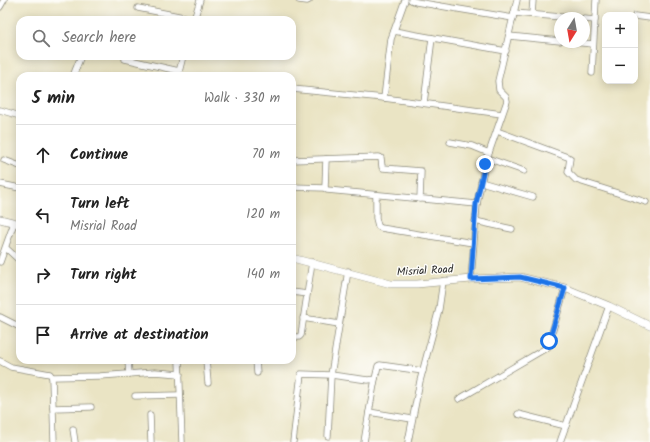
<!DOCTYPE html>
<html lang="en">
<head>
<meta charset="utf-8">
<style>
  body { margin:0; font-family:Kalam,sans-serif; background:#f6f6f6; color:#222 }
  .controls { position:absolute; right:12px; top:12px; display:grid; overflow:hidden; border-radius:8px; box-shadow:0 2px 10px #0003 }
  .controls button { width:36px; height:36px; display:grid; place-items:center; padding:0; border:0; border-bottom:1px solid #e0e0e0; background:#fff; color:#222; font:20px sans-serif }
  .compass { position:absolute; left:554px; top:12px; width:36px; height:36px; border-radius:50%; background:#fff; box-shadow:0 2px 10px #0003; rotate:191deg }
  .stop { position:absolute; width:12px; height:12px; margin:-9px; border:3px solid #1a73e8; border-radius:50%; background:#fff }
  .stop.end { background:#1a73e8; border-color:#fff; box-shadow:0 1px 4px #0008 }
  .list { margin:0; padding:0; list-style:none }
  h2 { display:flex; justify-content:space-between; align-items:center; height:52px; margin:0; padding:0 16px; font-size:17px }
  h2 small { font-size:13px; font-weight:400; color:#767676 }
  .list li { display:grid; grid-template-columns:26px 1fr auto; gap:12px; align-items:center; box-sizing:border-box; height:60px; padding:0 16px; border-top:1px solid #e0e0e0 }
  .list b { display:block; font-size:15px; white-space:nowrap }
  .list p { margin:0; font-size:13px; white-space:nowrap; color:#767676 }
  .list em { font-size:13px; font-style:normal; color:#767676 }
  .icon { flex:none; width:22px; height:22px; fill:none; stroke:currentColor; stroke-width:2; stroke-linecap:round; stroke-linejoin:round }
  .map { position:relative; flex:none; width:650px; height:442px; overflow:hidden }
  .search { position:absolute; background:#fff; box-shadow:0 2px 10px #0003; left:16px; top:16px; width:280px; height:44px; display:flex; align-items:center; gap:10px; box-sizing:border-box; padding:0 14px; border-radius:12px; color:#767676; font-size:15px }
  .panel { position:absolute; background:#fff; box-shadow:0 2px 10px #0003; left:16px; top:72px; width:280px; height:292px; border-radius:12px }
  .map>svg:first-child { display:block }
</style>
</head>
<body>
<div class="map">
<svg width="650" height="442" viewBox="0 0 650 442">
  <rect width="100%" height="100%" fill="#fdfcf7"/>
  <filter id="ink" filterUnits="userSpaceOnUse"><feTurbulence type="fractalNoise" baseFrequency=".025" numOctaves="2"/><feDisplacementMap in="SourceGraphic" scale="8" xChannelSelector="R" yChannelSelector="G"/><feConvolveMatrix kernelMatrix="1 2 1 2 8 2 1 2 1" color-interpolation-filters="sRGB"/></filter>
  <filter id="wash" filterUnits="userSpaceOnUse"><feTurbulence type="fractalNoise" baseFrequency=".012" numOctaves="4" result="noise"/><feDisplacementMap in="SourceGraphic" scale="16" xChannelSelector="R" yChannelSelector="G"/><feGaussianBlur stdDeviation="0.9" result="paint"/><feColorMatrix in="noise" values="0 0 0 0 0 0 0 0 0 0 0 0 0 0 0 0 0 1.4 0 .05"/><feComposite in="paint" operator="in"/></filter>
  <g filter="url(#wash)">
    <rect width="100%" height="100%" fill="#eae4c4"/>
  </g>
  <g filter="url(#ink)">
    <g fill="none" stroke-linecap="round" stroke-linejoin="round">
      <defs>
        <g id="minor">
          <polyline points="299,0 307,1 309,0"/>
          <polyline points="411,0 416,2 513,18"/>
          <polyline points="0,7 4,0"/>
          <polyline points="138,8 194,19"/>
          <polyline points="514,13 574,18"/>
          <polyline points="532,14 533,0"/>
          <polyline points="635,16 650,18"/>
          <polyline points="584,19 595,20"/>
          <polyline points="194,20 200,0"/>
          <polyline points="394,31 506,51"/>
          <polyline points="509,36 560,41"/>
          <polyline points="572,42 593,44"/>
          <polyline points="125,59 179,71"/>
          <polyline points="592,73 596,0"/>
          <polyline points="73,76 81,56"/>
          <polyline points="178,76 183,56"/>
          <polyline points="292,89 384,98 502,114"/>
          <polyline points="384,98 391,39 405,0"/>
          <polyline points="424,103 432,38"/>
          <polyline points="0,110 20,116"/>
          <polyline points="497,131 570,158 568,172 576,180 646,202"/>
          <polyline points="450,142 472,146 489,153"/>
          <polyline points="487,158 524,171"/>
          <polyline points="326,159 325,188 327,190 477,204"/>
          <polyline points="4,160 20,166"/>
          <polyline points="292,160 379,157 381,158 382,167 383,168 421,171 420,199"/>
          <polyline points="481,182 533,197"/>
          <polyline points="0,184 20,188"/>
          <polyline points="292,187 325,188"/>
          <polyline points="376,196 376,218 378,226 381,228 473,243"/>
          <polyline points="475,221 512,229"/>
          <polyline points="6,248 20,261"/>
          <polyline points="0,262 14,223"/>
          <polyline points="471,279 477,204 485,164 507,101 506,97 499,90 498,81 517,0"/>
          <polyline points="292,292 307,294"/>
          <polyline points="0,317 20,327"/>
          <polyline points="303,318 339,324"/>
          <polyline points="292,337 299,337 301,335 312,262"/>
          <polyline points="128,360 129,374"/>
          <polyline points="179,360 182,442"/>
          <polyline points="206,360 208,383"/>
          <polyline points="256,360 257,373"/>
          <polyline points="0,361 11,367 50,374 52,377 54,442"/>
          <polyline points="52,377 100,376 155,372 180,374"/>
          <polyline points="375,379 369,412 412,419"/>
          <polyline points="135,396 180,395"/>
          <polyline points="459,399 548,347 565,288"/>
          <polyline points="53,408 91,407"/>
          <polyline points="518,414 566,426"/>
          <polyline points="150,415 151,442"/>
          <polyline points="73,429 75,442"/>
          <polyline points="328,436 331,375 348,271"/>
          <polyline points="293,442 301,374 331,375 368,380 375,379 378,366 380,365 423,371"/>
          <polyline points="364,442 369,412"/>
          <polyline points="408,442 420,381 439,309 443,281"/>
          <polyline points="560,442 609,306"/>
        </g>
        <g id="major">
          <polyline points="0,219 20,224"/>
          <polyline points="292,258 391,284 417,284 471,279 520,277 565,288 609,306 650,326"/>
        </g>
      </defs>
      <use href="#minor" stroke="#8a8878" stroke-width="7"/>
      <use href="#major" stroke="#8a8878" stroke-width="8"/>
      <use href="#minor" stroke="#fff" stroke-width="5.5"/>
      <use href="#major" stroke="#fff" stroke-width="7"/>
    </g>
  </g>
  <g fill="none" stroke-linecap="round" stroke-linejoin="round" filter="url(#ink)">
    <polyline stroke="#1a73e8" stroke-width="5" points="485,164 476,204 471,279 520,277 565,288 549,341"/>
  </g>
  <g text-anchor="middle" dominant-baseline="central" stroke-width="3" stroke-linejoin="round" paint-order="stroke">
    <g font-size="11" fill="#2b2b2b" stroke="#fdfcf7">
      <text transform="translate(425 271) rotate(-3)">Misrial Road</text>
    </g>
  </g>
</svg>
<div class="controls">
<button>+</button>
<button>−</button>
</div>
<svg class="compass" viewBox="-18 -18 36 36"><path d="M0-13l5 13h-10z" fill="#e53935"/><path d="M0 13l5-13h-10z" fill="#767676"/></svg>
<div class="stop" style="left:549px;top:341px"></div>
<div class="stop end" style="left:485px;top:164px"></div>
<div class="search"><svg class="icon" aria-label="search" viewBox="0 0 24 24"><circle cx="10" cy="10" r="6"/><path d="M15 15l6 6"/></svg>Search here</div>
<section class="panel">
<h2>5 min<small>Walk · 330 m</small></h2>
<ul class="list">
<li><svg class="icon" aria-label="ahead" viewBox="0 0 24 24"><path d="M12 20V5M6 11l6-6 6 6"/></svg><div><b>Continue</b></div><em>70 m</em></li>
<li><svg class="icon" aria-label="left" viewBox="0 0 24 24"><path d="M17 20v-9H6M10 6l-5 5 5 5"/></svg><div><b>Turn left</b><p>Misrial Road</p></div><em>120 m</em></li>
<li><svg class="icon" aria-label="right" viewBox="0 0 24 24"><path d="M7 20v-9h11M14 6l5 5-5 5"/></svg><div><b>Turn right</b></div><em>140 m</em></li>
<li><svg class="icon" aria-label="arrive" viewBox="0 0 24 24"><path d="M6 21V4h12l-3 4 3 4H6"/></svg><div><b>Arrive at destination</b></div></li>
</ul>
</section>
</div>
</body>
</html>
